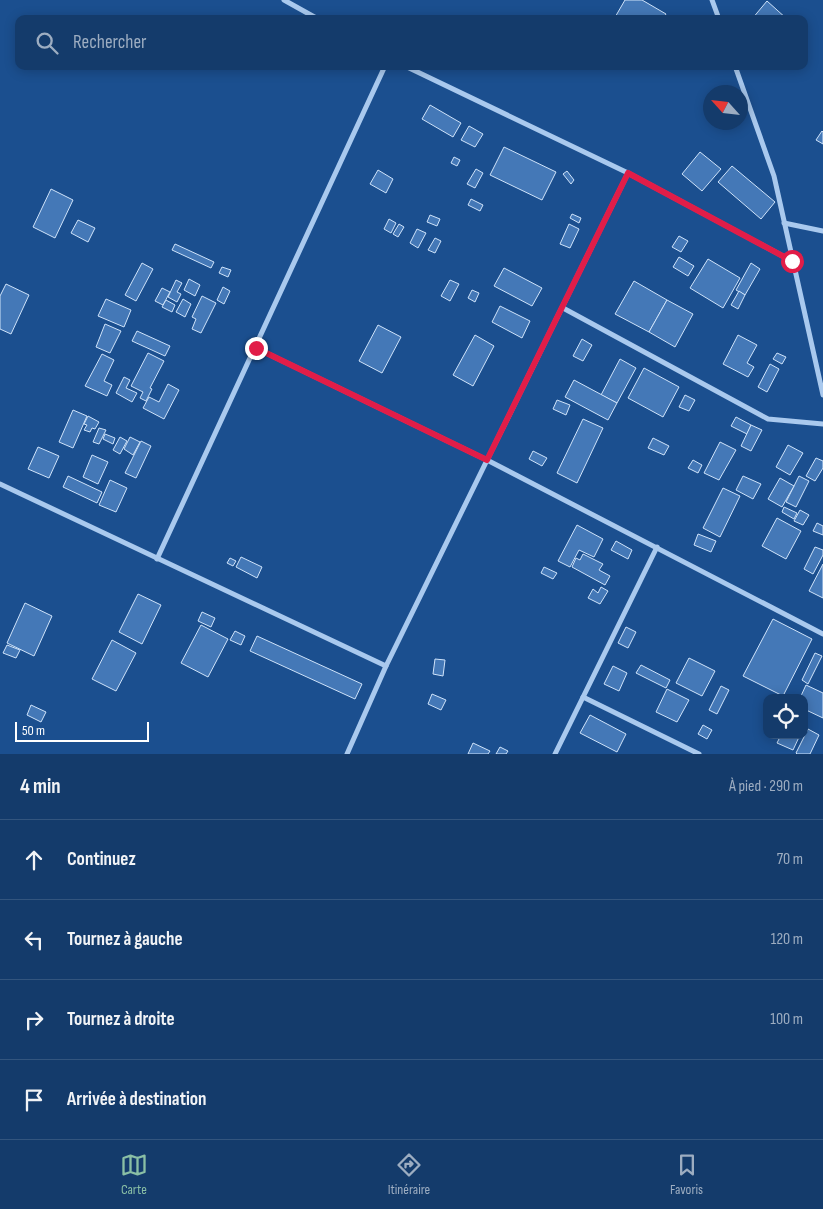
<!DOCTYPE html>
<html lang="fr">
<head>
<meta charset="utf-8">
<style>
  body { margin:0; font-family:"Sofia Sans Condensed",sans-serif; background:#1d4271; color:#f1f3f6 }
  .controls { position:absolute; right:15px; bottom:15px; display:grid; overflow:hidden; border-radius:10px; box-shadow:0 2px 12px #0003 }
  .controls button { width:45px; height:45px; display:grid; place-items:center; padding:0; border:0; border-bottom:1px solid #33557e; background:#143b6b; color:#f1f3f6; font:25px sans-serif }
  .compass { position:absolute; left:703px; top:85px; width:45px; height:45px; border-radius:50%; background:#143b6b; box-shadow:0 2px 12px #0003; rotate:297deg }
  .scale { position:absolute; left:15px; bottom:12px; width:134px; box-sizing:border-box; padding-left:5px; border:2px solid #fff; border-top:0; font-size:14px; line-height:18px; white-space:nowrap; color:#fff; -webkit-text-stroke:4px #1b4f8f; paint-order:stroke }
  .stop { position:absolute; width:15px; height:15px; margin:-11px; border:4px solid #e11d48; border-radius:50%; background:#fff }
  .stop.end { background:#e11d48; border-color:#fff; box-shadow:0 1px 5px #0008 }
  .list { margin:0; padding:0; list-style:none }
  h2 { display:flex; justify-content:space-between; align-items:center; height:65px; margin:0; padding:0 20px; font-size:21px }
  h2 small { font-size:16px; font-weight:400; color:#9dadc1 }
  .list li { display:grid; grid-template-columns:32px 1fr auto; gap:15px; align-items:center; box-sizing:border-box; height:80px; padding:0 20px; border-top:1px solid #33557e }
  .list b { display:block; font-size:19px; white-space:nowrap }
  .list em { font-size:16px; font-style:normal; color:#9dadc1 }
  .icon { flex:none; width:28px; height:28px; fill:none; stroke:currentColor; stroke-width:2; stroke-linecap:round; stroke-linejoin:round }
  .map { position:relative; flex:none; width:823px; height:754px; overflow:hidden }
  .search { position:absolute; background:#143b6b; box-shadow:0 2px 12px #0003; left:15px; right:15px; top:15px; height:55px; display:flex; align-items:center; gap:12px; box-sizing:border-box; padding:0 18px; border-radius:10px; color:#9dadc1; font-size:19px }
  .sheet { height:385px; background:#143b6b }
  nav { display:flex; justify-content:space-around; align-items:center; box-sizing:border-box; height:70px; border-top:1px solid #33557e; background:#143b6b; font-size:14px; color:#9dadc1 }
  nav a { display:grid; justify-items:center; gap:2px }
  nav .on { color:#8abfa5 }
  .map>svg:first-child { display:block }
</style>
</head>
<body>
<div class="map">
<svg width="823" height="754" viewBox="0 0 823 754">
  <rect width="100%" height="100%" fill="#1b4f8f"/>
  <g fill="#4478b7" stroke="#cfe3fa">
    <polygon points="625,0 642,0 666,14 663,19 614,19"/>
    <polygon points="767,1 787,19 752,19"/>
    <polygon points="430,105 461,123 453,137 422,119"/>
    <polygon points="469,126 483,134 475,147 461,140"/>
    <polygon points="822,131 823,132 823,144 816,140"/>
    <polygon points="504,147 556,172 542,200 490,175"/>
    <polygon points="700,152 721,169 702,191 682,174"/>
    <polygon points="454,157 460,160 457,166 451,163"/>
    <polygon points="732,166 775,202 761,219 718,182"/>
    <polygon points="476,169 483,173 475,188 467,184"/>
    <polygon points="378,170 393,179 386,193 370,184"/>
    <polygon points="567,171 574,180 571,184 563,174"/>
    <polygon points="51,189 73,200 55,238 33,227"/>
    <polygon points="471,199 483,205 480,211 468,205"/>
    <polygon points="572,214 581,218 579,223 570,218"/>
    <polygon points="430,215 440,219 437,226 427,222"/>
    <polygon points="389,219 396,223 391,233 384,229"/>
    <polygon points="78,220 95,228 88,242 71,233"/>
    <polygon points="399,224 404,227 398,237 393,234"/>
    <polygon points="569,224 579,229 570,248 560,244"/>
    <polygon points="417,229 426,233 418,248 410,243"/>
    <polygon points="679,236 688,241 681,252 672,247"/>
    <polygon points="435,238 441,241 435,253 428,250"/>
    <polygon points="175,244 214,262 211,268 172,250"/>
    <polygon points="679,257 694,266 688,276 673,267"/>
    <polygon points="708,259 740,278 723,308 690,288"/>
    <polygon points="142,263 153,269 136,301 125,295"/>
    <polygon points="751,263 760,269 745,295 736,290"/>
    <polygon points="222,267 231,270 228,277 219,273"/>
    <polygon points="504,268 542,288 532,306 494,286"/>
    <polygon points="189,279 200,285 195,296 184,290"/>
    <polygon points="176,280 182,283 177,292 181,294 177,302 168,297"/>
    <polygon points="450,280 459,284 450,301 441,296"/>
    <polygon points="634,281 667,300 649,332 615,314"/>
    <polygon points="6,284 29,295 11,334 0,329 0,296"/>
    <polygon points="223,287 230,291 224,304 217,300"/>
    <polygon points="162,288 170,292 163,305 155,301"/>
    <polygon points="472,290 479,293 475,302 468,298"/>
    <polygon points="739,291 745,295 738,309 731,305"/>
    <polygon points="202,296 216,303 201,333 192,329 196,319 192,317"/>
    <polygon points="106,299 131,310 124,327 98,316"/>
    <polygon points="183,299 191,304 185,317 176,312"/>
    <polygon points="166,300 175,305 172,312 162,307"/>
    <polygon points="667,300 693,314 675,347 649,332"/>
    <polygon points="500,306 530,321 522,338 492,322"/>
    <polygon points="105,324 121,331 110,353 96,347"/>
    <polygon points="378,325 401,337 382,373 359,361"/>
    <polygon points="137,331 170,346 165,356 132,341"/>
    <polygon points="475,335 494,346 473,386 453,375"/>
    <polygon points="738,335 757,345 747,363 754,367 748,377 723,364"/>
    <polygon points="582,339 592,345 583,361 573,356"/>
    <polygon points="148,353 164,361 150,388 152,389 146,401 140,398 143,392 131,386"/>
    <polygon points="777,353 786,357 782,364 773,359"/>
    <polygon points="102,354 114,360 104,381 112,385 107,396 85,386"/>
    <polygon points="620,359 636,368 617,403 601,395"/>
    <polygon points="770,364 779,369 767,392 758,387"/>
    <polygon points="644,368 679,387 663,417 628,398"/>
    <polygon points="124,377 130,380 126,388 137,393 132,402 116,393"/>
    <polygon points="574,380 617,403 608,420 565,397"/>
    <polygon points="168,384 179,390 164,419 143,408 149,397 159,402"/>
    <polygon points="685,395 695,400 689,411 679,407"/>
    <polygon points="557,400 570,405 566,415 553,409"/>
    <polygon points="73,410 87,416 73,448 59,442"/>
    <polygon points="88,416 99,422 95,429 92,428 90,432 84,430 87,425 84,424"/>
    <polygon points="736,417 751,425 747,434 731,426"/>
    <polygon points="583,419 603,428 577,483 557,473"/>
    <polygon points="751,425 762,430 751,451 741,446"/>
    <polygon points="99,428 106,430 99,444 93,442"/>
    <polygon points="105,434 115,438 113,444 103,439"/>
    <polygon points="120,437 127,441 120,454 113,450"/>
    <polygon points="130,437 140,442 133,455 124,449"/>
    <polygon points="653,438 669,446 664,455 648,448"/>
    <polygon points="141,441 151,446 136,478 125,473"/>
    <polygon points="720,442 736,450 719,480 704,473"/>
    <polygon points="788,445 803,453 790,475 776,467"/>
    <polygon points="38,447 59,456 49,478 28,469"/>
    <polygon points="533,451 547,458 542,466 529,459"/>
    <polygon points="92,455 108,462 98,484 83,477"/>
    <polygon points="816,458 823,461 823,468 815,481 806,476"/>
    <polygon points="693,460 702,465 698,473 688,468"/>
    <polygon points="68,476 102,492 97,503 63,487"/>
    <polygon points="743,476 761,484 753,499 736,490"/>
    <polygon points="799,476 809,481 796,507 786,502"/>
    <polygon points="780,478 794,486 782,507 768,499"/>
    <polygon points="110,480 127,488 116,512 99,505"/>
    <polygon points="723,488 740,496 720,537 703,528"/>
    <polygon points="784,507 797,513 794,519 782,512"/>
    <polygon points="800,510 809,515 803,525 794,521"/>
    <polygon points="777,518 801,531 786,559 762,546"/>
    <polygon points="817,523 823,526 823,535 813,531"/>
    <polygon points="577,525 603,539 594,557 579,550 570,567 558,561"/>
    <polygon points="698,534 716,541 711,552 694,545"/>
    <polygon points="616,541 632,550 628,559 611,550"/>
    <polygon points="815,547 823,550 823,555 813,574 804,569"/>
    <polygon points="583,554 603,564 599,570 610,576 605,585 572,567 576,558 580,560"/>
    <polygon points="241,557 262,567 257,578 236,567"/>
    <polygon points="230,558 236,561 233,566 227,563"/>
    <polygon points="823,564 823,598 809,591"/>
    <polygon points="544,567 557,573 553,579 541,573"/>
    <polygon points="601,587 608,591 600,604 588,598 593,589 598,593"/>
    <polygon points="138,594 161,605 142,644 119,632"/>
    <polygon points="25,603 52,616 34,656 7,643"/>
    <polygon points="202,612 215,618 211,627 198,621"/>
    <polygon points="773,619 812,639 783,696 743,676"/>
    <polygon points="201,625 228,639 208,677 181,663"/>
    <polygon points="626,627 636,632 628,648 618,643"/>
    <polygon points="235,631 245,636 241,645 230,640"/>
    <polygon points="257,636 362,684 355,699 250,651"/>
    <polygon points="112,640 136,653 116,691 92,679"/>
    <polygon points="7,645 20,650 16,658 3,653"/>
    <polygon points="815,653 822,656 808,684 802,680"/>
    <polygon points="689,658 715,671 702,696 676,683"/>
    <polygon points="435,659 445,660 443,676 433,674"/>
    <polygon points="641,665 670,680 666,688 636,673"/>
    <polygon points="613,666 627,673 619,691 604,684"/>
    <polygon points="806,685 823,693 823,718 804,709 804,698 800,698"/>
    <polygon points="721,686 729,690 717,714 709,710"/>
    <polygon points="667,689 689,700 677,722 656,712"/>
    <polygon points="432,694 446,700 441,710 428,704"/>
    <polygon points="31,705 46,712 41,722 27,715"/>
    <polygon points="590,715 626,734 617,752 580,733"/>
    <polygon points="703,725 712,730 707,739 698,734"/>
    <polygon points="808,729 819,735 810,754 797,754 796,753"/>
    <polygon points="781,735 800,735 793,750 777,743"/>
    <polygon points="473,743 490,751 488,754 468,754"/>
    <polygon points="500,747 508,751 506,754 496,754"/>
  </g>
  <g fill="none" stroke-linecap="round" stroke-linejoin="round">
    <g stroke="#a9c9ee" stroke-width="5">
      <polyline points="284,0 318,19"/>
      <polyline points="712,0 719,19"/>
      <polyline points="405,66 628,173 792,261"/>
      <polyline points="735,66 774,176 823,395"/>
      <polyline points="784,223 823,231"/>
      <polyline points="563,308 768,419 823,424"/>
      <polyline points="256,348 487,460 823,634"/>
      <polyline points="0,484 386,666"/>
      <polyline points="157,559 385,66"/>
      <polyline points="583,697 699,754"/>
      <polyline points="347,754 386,666 628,173"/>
      <polyline points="555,754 657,547"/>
    </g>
  </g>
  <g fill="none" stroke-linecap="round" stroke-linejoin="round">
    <polyline stroke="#e11d48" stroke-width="6" points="256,348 487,460 628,173 792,261"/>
  </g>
</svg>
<div class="controls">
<button><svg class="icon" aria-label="locate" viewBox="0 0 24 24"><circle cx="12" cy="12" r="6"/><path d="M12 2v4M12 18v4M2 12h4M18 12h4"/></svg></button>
</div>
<svg class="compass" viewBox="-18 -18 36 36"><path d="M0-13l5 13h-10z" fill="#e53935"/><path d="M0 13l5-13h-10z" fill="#9dadc1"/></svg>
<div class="scale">50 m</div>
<div class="stop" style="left:792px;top:261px"></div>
<div class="stop end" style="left:256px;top:348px"></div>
<div class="search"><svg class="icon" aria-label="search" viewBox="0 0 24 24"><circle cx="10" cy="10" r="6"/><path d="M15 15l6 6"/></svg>Rechercher</div>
</div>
<section class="sheet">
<h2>4 min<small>À pied · 290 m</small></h2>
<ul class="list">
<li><svg class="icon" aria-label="ahead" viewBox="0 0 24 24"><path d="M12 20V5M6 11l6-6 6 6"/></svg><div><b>Continuez</b></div><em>70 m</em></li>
<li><svg class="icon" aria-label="left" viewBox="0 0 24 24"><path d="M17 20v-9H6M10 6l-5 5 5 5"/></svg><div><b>Tournez à gauche</b></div><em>120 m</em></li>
<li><svg class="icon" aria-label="right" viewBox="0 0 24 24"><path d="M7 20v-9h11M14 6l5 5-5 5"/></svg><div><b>Tournez à droite</b></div><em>100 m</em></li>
<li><svg class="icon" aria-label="arrive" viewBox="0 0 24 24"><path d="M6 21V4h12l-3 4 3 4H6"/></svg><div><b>Arrivée à destination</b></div></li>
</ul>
</section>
<nav>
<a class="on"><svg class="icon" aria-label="map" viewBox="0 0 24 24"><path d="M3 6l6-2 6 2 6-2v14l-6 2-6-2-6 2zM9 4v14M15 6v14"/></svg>Carte</a>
<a><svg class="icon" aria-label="directions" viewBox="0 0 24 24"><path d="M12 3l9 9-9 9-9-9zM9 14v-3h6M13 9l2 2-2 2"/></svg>Itinéraire</a>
<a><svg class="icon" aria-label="saved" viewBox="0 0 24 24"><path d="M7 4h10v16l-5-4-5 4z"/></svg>Favoris</a>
</nav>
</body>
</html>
